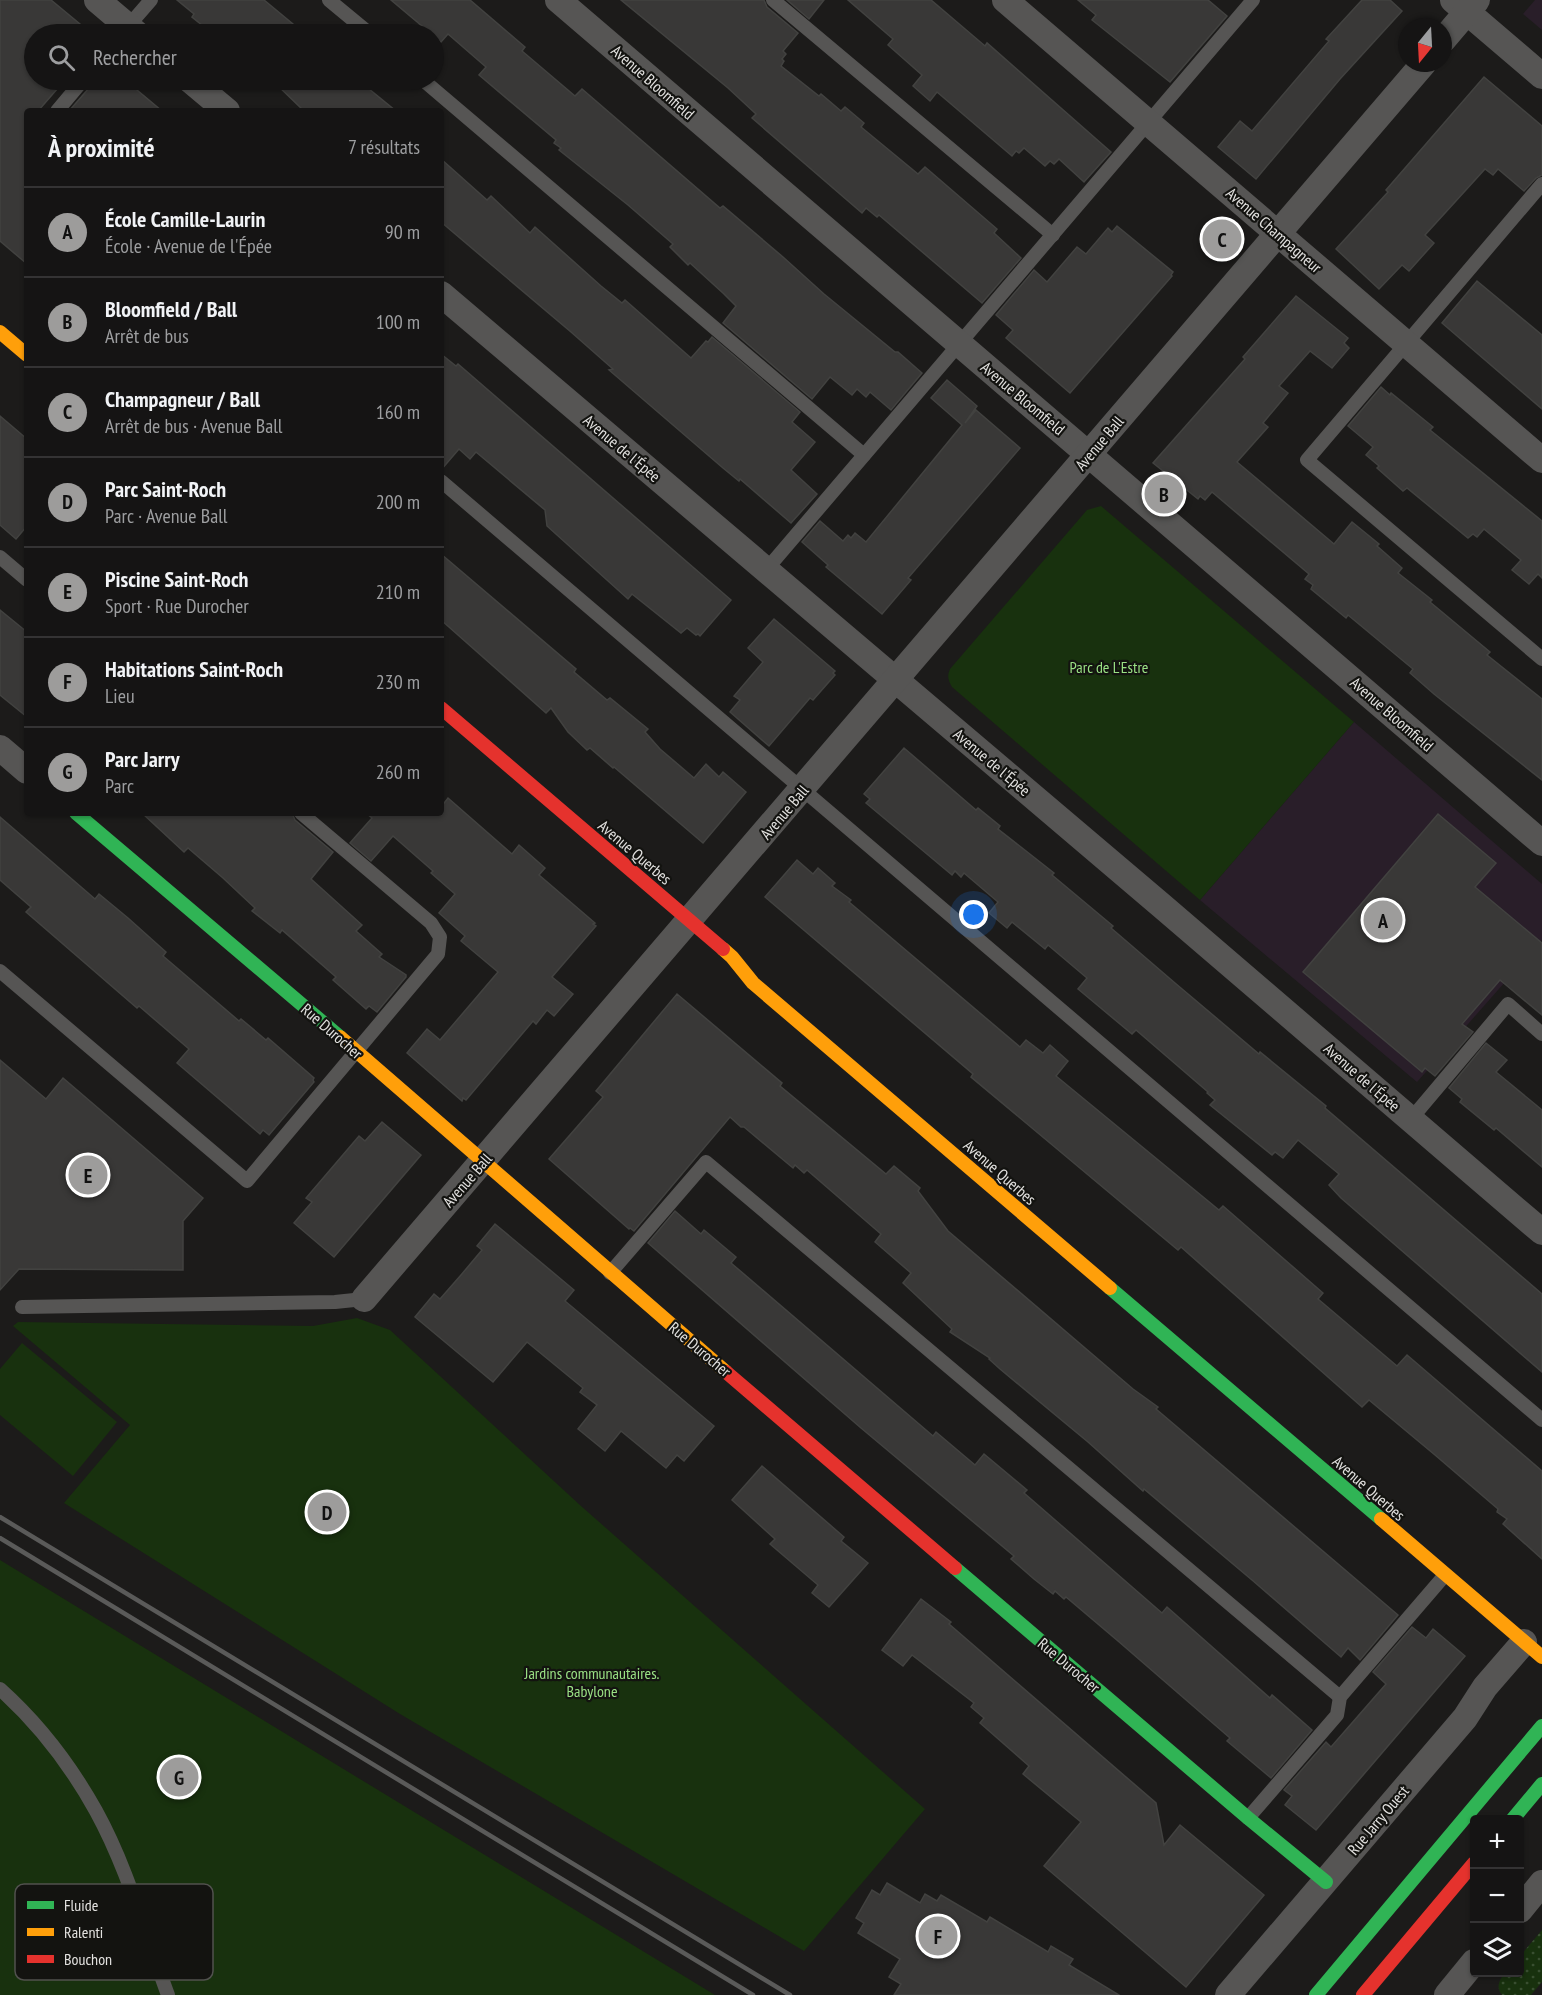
<!DOCTYPE html>
<html lang="fr">
<head>
<meta charset="utf-8">
<style>
  body { margin:0; font-family:"PT Sans Narrow",sans-serif; background:#222122; color:#f1f3f6 }
  .controls { position:absolute; right:18px; bottom:18px; display:grid; overflow:hidden; border-radius:6px; box-shadow:0 2px 4px #0004 }
  .controls button { width:54px; height:54px; display:grid; place-items:center; padding:0; border:0; border-bottom:2px solid #343334; background:#151414; color:#f1f3f6; font:30px sans-serif }
  .compass { position:absolute; left:1398px; top:18px; width:54px; height:54px; border-radius:50%; background:#151414; box-shadow:0 2px 4px #0004; rotate:198deg }
  .you { position:absolute; left:974px; top:915px; width:21px; height:21px; margin:-15px; border:4px solid #fff; border-radius:50%; background:#1a73e8; box-shadow:0 0 0 9px #1a73e833 }
  .badge { display:grid; place-items:center; width:39px; height:39px; border-radius:50%; background:#9d9c9b; color:#111; font-size:20px; font-weight:700 }
  .pin { position:absolute; translate:-50% -50%; border:3px solid #fff; box-shadow:0 2px 6px #0006 }
  .list { margin:0; padding:0; list-style:none }
  h2 { display:flex; justify-content:space-between; align-items:center; height:78px; margin:0; padding:0 24px; font-size:26px }
  h2 small { font-size:20px; font-weight:400; color:#9d9ea0 }
  .list li { display:grid; grid-template-columns:39px 1fr auto; gap:18px; align-items:center; box-sizing:border-box; height:90px; padding:0 24px; border-top:2px solid #343334 }
  .list b { display:block; font-size:22px; white-space:nowrap }
  .list p { margin:0; font-size:20px; white-space:nowrap; color:#9d9ea0 }
  .list em { font-size:20px; font-style:normal; color:#9d9ea0 }
  .icon { flex:none; width:33px; height:33px; fill:none; stroke:currentColor; stroke-width:2; stroke-linecap:round; stroke-linejoin:round }
  .map { position:relative; flex:none; width:1542px; height:1995px; overflow:hidden }
  .search { position:absolute; background:#151414; box-shadow:0 2px 4px #0004; left:24px; top:24px; width:420px; height:66px; display:flex; align-items:center; gap:15px; box-sizing:border-box; padding:0 21px; border-radius:33px; color:#9d9ea0; font-size:22px }
  .panel { position:absolute; background:#151414; box-shadow:0 2px 4px #0004; left:24px; top:108px; width:420px; height:708px; border-radius:6px }
  .map>svg:first-child { display:block }
</style>
</head>
<body>
<div class="map">
<svg width="1542" height="1995" viewBox="0 0 1542 1995">
  <defs>
    <pattern id="grass-dots" width="8" height="8" patternUnits="userSpaceOnUse" patternTransform="scale(1.5)"><rect width="8" height="8" fill="#18310e"/><path d="M2 2h.1M6 6h.1" fill="none" stroke="#394f31" stroke-width="1.8" stroke-linecap="round"/></pattern>
  </defs>
  <rect width="100%" height="100%" fill="#1c1b1a"/>
  <g fill="#291e29">
    <polygon points="1535,0 1542,0 1542,30 1523,14"/>
    <polygon points="1354,722 1542,884 1542,940 1417,1082 1200,900"/>
  </g>
  <path fill="url(#grass-dots)" d="M1542 1930V1982L1531 1995H1502C1495 1987 1500 1979 1505 1973L1520 1972V1956Z"/>
  <g fill="#18310e">
    <path d="M1101 506 1354 722 1200 900 952 687C948 680 947 676 950 669L1087 510Z"/>
    <polygon points="357,1318 390,1330 581,1506 925,1809 804,1951 400,1714 64,1503 130,1425 13,1326 18,1322 313,1326"/>
    <polygon points="22,1343 117,1422 73,1476 0,1415 0,1369"/>
    <polygon points="0,1560 715,1995 0,1995"/>
  </g>
  <g fill="#393837" stroke="#424240" stroke-width="1.5">
    <polygon points="0,0 51,0 92,34 34,34 34,80 65,80 38,111 27,111 27,264 0,241"/>
    <polygon points="177,0 264,0 305,34 213,34 192,17 194,14"/>
    <polygon points="391,0 470,0 525,47 522,51 575,96 582,89 720,208 723,206 783,257 824,294 895,352 898,352 922,373 891,410 870,392 866,397 857,389 852,395 830,377 812,399 723,323 736,306 724,294 690,263 688,265 670,247 673,244 628,205 559,150 561,148 554,143 556,140 479,75 486,67 448,34 441,42"/>
    <polygon points="621,0 764,0 767,7 798,33 783,51 786,54 782,59 784,61 781,66 819,96 821,94 841,111 845,107 864,123 861,127 918,174 925,167 997,229 994,233 1021,258 982,303 879,215 877,217 866,208 862,213 752,118 756,114 728,88"/>
    <polygon points="787,0 824,0 809,19"/>
    <polygon points="848,0 931,0 985,46 987,43 1111,152 1084,182 1059,159 1054,164 1050,161 1045,166 1024,148 1019,153 1016,151 1012,156 937,92 930,101 913,86 922,75 888,45 893,39"/>
    <polygon points="1078,0 1208,0 1227,16 1170,82 1092,20 1096,15"/>
    <polygon points="1362,0 1390,0 1402,11 1340,79 1256,179 1218,147 1240,121 1252,131 1329,41 1326,39"/>
    <polygon points="1484,77 1542,126 1542,175 1536,178 1524,191 1498,169 1493,175 1485,169 1425,235 1434,243 1409,271 1402,265 1379,289 1336,249 1388,192 1386,190"/>
    <polygon points="96,80 125,80 162,111 69,111"/>
    <polygon points="272,80 358,80 396,111 304,111"/>
    <polygon points="441,159 487,200 491,196 530,233 535,227 601,286 622,303 625,300 691,358 706,341 708,342 712,337 800,412 792,422 815,442 791,470 817,494 791,523 740,479 739,481 723,468 609,370 613,369 571,332 441,222"/>
    <polygon points="1117,226 1173,272 1171,275 1172,276 1070,393 1006,338 1013,330 996,315 1034,270 1047,282 1077,247 1086,254 1108,228 1112,232"/>
    <polygon points="1477,281 1542,335 1542,409 1442,323"/>
    <polygon points="1296,296 1348,338 1344,343 1349,348 1332,368 1310,351 1279,386 1288,393 1263,423 1268,427 1237,462 1334,544 1352,522 1379,544 1377,546 1402,568 1398,573 1432,600 1430,602 1490,652 1487,655 1542,699 1542,780 1434,694 1410,673 1413,669 1348,615 1346,618 1311,589 1313,585 1305,579 1309,574 1212,492 1205,500 1200,496 1198,499 1153,463 1245,359 1243,357"/>
    <polygon points="441,354 456,366 458,364 731,600 700,636 698,634 696,635 687,628 681,633 632,594 628,599 547,526 545,510 476,452 470,459 459,449 441,470"/>
    <polygon points="947,380 977,406 965,423 976,410 1020,448 908,578 911,580 882,614 826,567 828,565 802,542 820,521 843,541 848,535 851,538 855,533 866,542 962,425 931,398"/>
    <polygon points="1381,387 1390,395 1391,393 1433,427 1430,430 1542,521 1542,578 1538,574 1529,584 1512,570 1521,560 1484,529 1477,537 1473,534 1468,538 1407,488 1403,491 1377,468 1379,466 1366,455 1373,447 1348,426"/>
    <polygon points="0,416 27,439 27,526 16,539 0,525"/>
    <polygon points="441,554 576,669 574,672 607,700 610,698 648,729 645,732 660,749 694,778 706,764 719,777 723,772 746,792 703,843 614,767 613,768 590,748 587,750 568,732 551,708 546,713 441,620"/>
    <polygon points="0,610 27,632 27,717 0,695"/>
    <polygon points="774,619 835,671 833,673 835,675 813,700 810,698 769,746 730,712 740,700 734,696 763,662 748,648"/>
    <polygon points="904,748 976,810 978,808 1000,826 998,829 1054,873 1052,875 1113,926 1111,928 1175,983 1259,1054 1260,1052 1326,1106 1325,1108 1542,1294 1542,1372 1341,1198 1329,1185 1339,1174 1298,1140 1283,1158 1275,1152 1272,1155 1210,1105 1215,1100 1207,1093 1208,1092 1136,1030 1132,1034 1078,989 1087,978 1048,945 1045,949 1012,922 1007,928 989,913 998,902 964,873 961,877 955,871 952,875 866,803 870,799 864,794"/>
    <polygon points="448,798 512,854 519,845 545,868 539,875 595,923 593,924 596,926 552,977 573,994 554,1016 547,1010 536,1024 533,1021 466,1100 463,1098 462,1101 407,1053 427,1029 440,1040 498,972 461,941 465,936 439,913 455,894 431,873 433,871 393,836 371,861 350,843 372,818 366,813 441,813 441,807"/>
    <polygon points="142,813 292,813 295,820 333,852 311,879 362,925 356,931 382,954 379,957 406,975 406,977 377,1012 369,1006 366,1009 333,980 336,977 282,930 280,933 252,911 255,908 223,878 188,848 184,852"/>
    <polygon points="1438,814 1496,863 1475,887 1542,943 1542,1015 1500,980 1462,1024 1473,1032 1435,1076 1425,1068 1422,1072 1303,972"/>
    <polygon points="0,817 95,899 99,894 128,918 166,952 163,956 239,1021 241,1019 266,1040 268,1038 314,1078 313,1080 314,1082 269,1135 263,1130 260,1134 177,1063 189,1049 139,1006 137,1008 26,912 31,907 0,880"/>
    <polygon points="797,860 813,874 818,868 835,883 832,886 851,900 849,902 1020,1047 1026,1040 1043,1053 1050,1045 1068,1061 1056,1076 1219,1210 1223,1206 1323,1293 1318,1299 1397,1366 1407,1355 1542,1471 1542,1559 1503,1524 1507,1519 1497,1512 1498,1509 1435,1455 1369,1400 1362,1407 1181,1247 1178,1250 971,1077 973,1074 765,897"/>
    <polygon points="677,994 782,1083 780,1086 886,1174 894,1166 920,1188 918,1191 948,1231 1133,1389 1158,1407 1156,1409 1398,1615 1360,1660 1348,1648 1341,1657 1252,1580 1144,1489 1143,1491 1088,1442 1000,1369 989,1359 990,1358 950,1332 952,1329 903,1283 911,1273 875,1242 881,1234 807,1170 804,1173 795,1165 793,1168 744,1127 741,1127 730,1117 634,1231 630,1228 629,1229 549,1159 603,1097 596,1091"/>
    <polygon points="1486,1043 1507,1060 1496,1072 1542,1110 1542,1167 1496,1128 1494,1130 1460,1102 1462,1099 1449,1088"/>
    <polygon points="0,1060 46,1099 63,1078 203,1198 183,1221 183,1270 19,1269 0,1290"/>
    <polygon points="382,1122 421,1155 334,1257 294,1223 312,1202 306,1198 359,1136 365,1141"/>
    <polygon points="675,1211 701,1234 704,1230 736,1257 731,1263 933,1436 936,1432 975,1465 984,1454 1027,1490 1024,1493 1162,1613 1167,1607 1270,1698 1272,1695 1312,1730 1271,1778 1227,1741 1230,1738 1118,1641 1066,1597 1064,1599 1055,1591 1053,1594 1034,1579 1011,1559 1014,1556 861,1428 648,1243"/>
    <polygon points="495,1224 574,1290 565,1301 714,1426 684,1461 677,1455 666,1468 621,1431 605,1451 578,1429 597,1405 580,1392 583,1388 527,1342 493,1382 415,1317 434,1294 440,1299 461,1275 482,1250 477,1246"/>
    <polygon points="762,1466 844,1537 841,1541 868,1563 829,1607 812,1593 818,1585 770,1544 775,1539 732,1500"/>
    <polygon points="921,1599 951,1622 949,1624 1156,1803 1164,1845 1180,1825 1264,1895 1186,1987 1044,1866 1081,1822 1023,1774 1029,1766 980,1723 984,1718 971,1707 974,1703 912,1655 903,1666 882,1650"/>
    <polygon points="1412,1627 1426,1638 1433,1629 1465,1656 1316,1830 1285,1805 1292,1796 1284,1790 1326,1742 1331,1747 1386,1684 1373,1672"/>
    <polygon points="887,1883 920,1903 925,1894 937,1901 941,1895 987,1922 990,1917 1048,1952 1051,1946 1073,1959 1069,1965 1119,1995 894,1995 901,1984 889,1977 900,1959 858,1933 864,1923 856,1918 872,1890 880,1895"/>
  </g>
  <g fill="none" stroke-linecap="round" stroke-linejoin="round">
    <g stroke="#565554" stroke-width="14">
      <polyline points="329,0 370,34"/>
      <polyline points="773,0 1053,235"/>
      <polyline points="124,31 151,0"/>
      <polyline points="423,80 864,455"/>
      <polyline points="57,111 83,80"/>
      <polyline points="1542,184 1307,460 1542,659"/>
      <polyline points="441,481 1542,1420"/>
      <polyline points="0,557 27,580"/>
      <polyline points="766,570 1253,0"/>
      <polyline points="0,971 247,1181 438,954 440,937 431,923 301,813"/>
      <polyline points="1411,1119 1508,1004 1542,1034"/>
      <polyline points="610,1273 706,1162 1340,1697"/>
      <polyline points="22,1307 335,1302 364,1299"/>
      <path d="M0 1689C39 1724 71 1766 96 1811 128 1869 145 1934 168 1995"/>
      <polyline points="1248,1818 1337,1715 1340,1697 1445,1575"/>
    </g>
    <g stroke="#565554" stroke-width="26">
      <polyline points="97,0 137,34"/>
      <polyline points="558,0 1542,843"/>
      <polyline points="1005,0 1542,460"/>
      <polyline points="1453,0 1542,76"/>
      <polyline points="1443,40 1477,0"/>
      <polyline points="190,80 227,111"/>
      <polyline points="441,294 1162,906 1542,1232"/>
      <polyline points="0,748 27,771"/>
      <path d="M364 1299C719 889 1072 477 1424 63"/>
      <polyline points="1520,1910 1542,1883"/>
      <polyline points="1228,1995 1465,1718 1485,1687 1524,1642"/>
      <polyline points="1447,1995 1474,1962"/>
    </g>
    <g stroke="#30b455" stroke-width="14">
      <polyline points="76,813 340,1037"/>
      <polyline points="1110,1288 1381,1519"/>
      <polyline points="955,1568 1248,1818 1326,1882"/>
      <polyline points="1512,1820 1542,1784"/>
      <polyline points="1316,1995 1542,1726"/>
    </g>
    <g stroke="#ff9f0a" stroke-width="14">
      <polyline points="0,332 27,355"/>
      <polyline points="723,949 732,957 753,983 1110,1288"/>
      <polyline points="340,1037 726,1372"/>
      <polyline points="1381,1519 1542,1657"/>
    </g>
    <g stroke="#e5322d" stroke-width="14">
      <polyline points="441,708 723,949"/>
      <polyline points="726,1372 955,1568"/>
      <polyline points="1363,1995 1474,1863"/>
    </g>
    <g stroke="#5a5a59" stroke-width="4.5">
      <polyline points="0,1517 790,1995"/>
      <polyline points="0,1538 753,1995"/>
    </g>
  </g>
  <g text-anchor="middle" dominant-baseline="central" stroke-width="4.5" stroke-linejoin="round" paint-order="stroke">
    <g font-size="16" fill="#e3e2e0" stroke="#131310">
      <text transform="translate(653 82) rotate(41)">Avenue Bloomfield</text>
      <text transform="translate(1274 230) rotate(41)">Avenue Champagneur</text>
      <text transform="translate(1023 398) rotate(40)">Avenue Bloomfield</text>
      <text transform="translate(1099 443) rotate(-50)">Avenue Ball</text>
      <text transform="translate(622 448) rotate(40)">Avenue de l'Épée</text>
      <text transform="translate(1392 714) rotate(41)">Avenue Bloomfield</text>
      <text transform="translate(992 762) rotate(40)">Avenue de l'Épée</text>
      <text transform="translate(784 812) rotate(-50)">Avenue Ball</text>
      <text transform="translate(635 852) rotate(40)">Avenue Querbes</text>
      <text transform="translate(332 1031) rotate(41)">Rue Durocher</text>
      <text transform="translate(1362 1077) rotate(41)">Avenue de l'Épée</text>
      <text transform="translate(1000 1172) rotate(41)">Avenue Querbes</text>
      <text transform="translate(467 1180) rotate(-49)">Avenue Ball</text>
      <text transform="translate(700 1349) rotate(40)">Rue Durocher</text>
      <text transform="translate(1369 1488) rotate(41)">Avenue Querbes</text>
      <text transform="translate(1069 1665) rotate(40)">Rue Durocher</text>
      <text transform="translate(1378 1820) rotate(-50)">Rue Jarry Ouest</text>
    </g>
    <g font-size="16" fill="#9ae184" stroke="#131310">
      <text x="1109" y="667">Parc de L'Estre</text>
      <text x="592" y="1673">Jardins communautaires.<tspan x="592" dy="18">Babylone</tspan></text>
    </g>
  </g>
  <rect x="15" y="1884" width="198" height="96" rx="9" fill="#131310" stroke="#51514e" stroke-width="1.5"/>
  <rect x="27" y="1901" width="27" height="8" fill="#30b455"/>
  <rect x="27" y="1928" width="27" height="8" fill="#ff9f0a"/>
  <rect x="27" y="1955" width="27" height="8" fill="#e5322d"/>
  <g font-size="16" fill="#e3e2e0">
    <text x="64" y="1911">Fluide</text>
    <text x="64" y="1938">Ralenti</text>
    <text x="64" y="1965">Bouchon</text>
  </g>
</svg>
<div class="controls">
<button>+</button>
<button>−</button>
<button><svg class="icon" aria-label="layers" viewBox="0 0 24 24"><path d="M12 4l9 5-9 5-9-5zM3 14l9 5 9-5"/></svg></button>
</div>
<svg class="compass" viewBox="-18 -18 36 36"><path d="M0-13l5 13h-10z" fill="#e53935"/><path d="M0 13l5-13h-10z" fill="#9d9ea0"/></svg>
<div class="you"></div>
<div class="pin badge" style="left:1383px;top:920px">A</div>
<div class="pin badge" style="left:1164px;top:494px">B</div>
<div class="pin badge" style="left:1222px;top:239px">C</div>
<div class="pin badge" style="left:327px;top:1512px">D</div>
<div class="pin badge" style="left:88px;top:1175px">E</div>
<div class="pin badge" style="left:938px;top:1936px">F</div>
<div class="pin badge" style="left:179px;top:1777px">G</div>
<div class="search"><svg class="icon" aria-label="search" viewBox="0 0 24 24"><circle cx="10" cy="10" r="6"/><path d="M15 15l6 6"/></svg>Rechercher</div>
<section class="panel">
<h2>À proximité<small>7 résultats</small></h2>
<ul class="list">
<li><span class="badge">A</span><div><b>École Camille-Laurin</b><p>École · Avenue de l'Épée</p></div><em>90 m</em></li>
<li><span class="badge">B</span><div><b>Bloomfield / Ball</b><p>Arrêt de bus</p></div><em>100 m</em></li>
<li><span class="badge">C</span><div><b>Champagneur / Ball</b><p>Arrêt de bus · Avenue Ball</p></div><em>160 m</em></li>
<li><span class="badge">D</span><div><b>Parc Saint-Roch</b><p>Parc · Avenue Ball</p></div><em>200 m</em></li>
<li><span class="badge">E</span><div><b>Piscine Saint-Roch</b><p>Sport · Rue Durocher</p></div><em>210 m</em></li>
<li><span class="badge">F</span><div><b>Habitations Saint-Roch</b><p>Lieu</p></div><em>230 m</em></li>
<li><span class="badge">G</span><div><b>Parc Jarry</b><p>Parc</p></div><em>260 m</em></li>
</ul>
</section>
</div>
</body>
</html>
